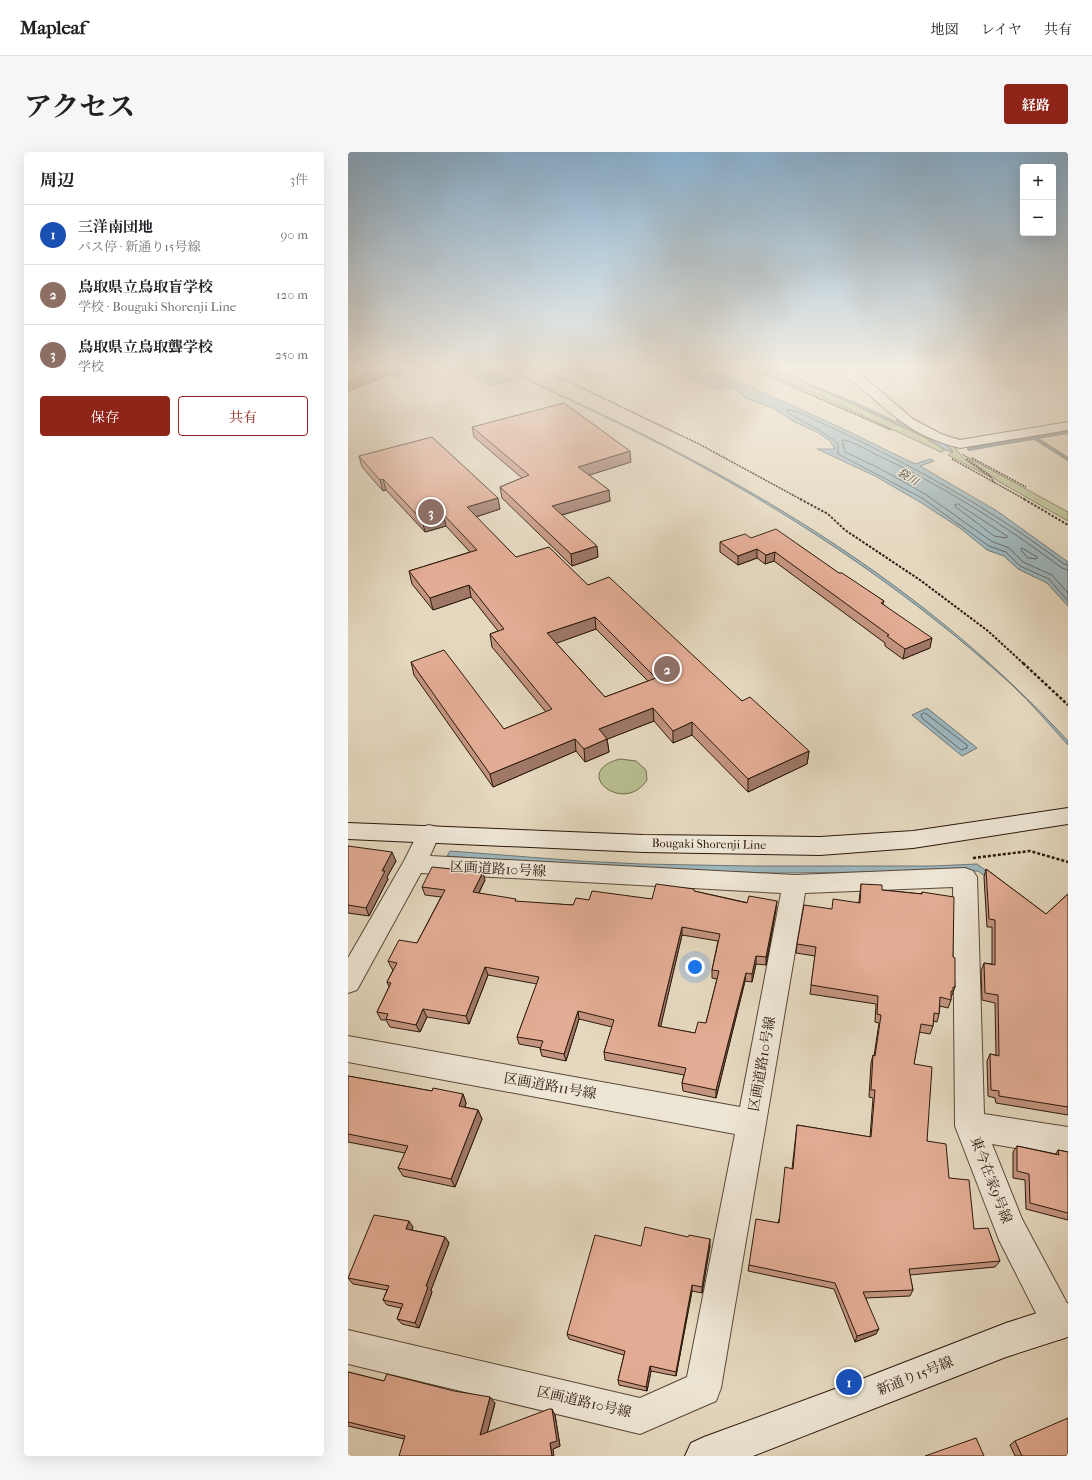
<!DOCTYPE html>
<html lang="ja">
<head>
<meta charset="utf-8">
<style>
  body { margin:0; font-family:"IM FELL French Canon","Noto Serif JP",serif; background:#f6f6f6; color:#202124 }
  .controls { position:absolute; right:12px; top:12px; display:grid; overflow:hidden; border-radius:4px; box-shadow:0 4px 16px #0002 }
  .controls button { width:36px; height:36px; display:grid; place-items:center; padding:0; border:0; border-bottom:1px solid #e0e0e0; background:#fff; color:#202124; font:20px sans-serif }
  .you { position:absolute; left:347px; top:815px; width:14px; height:14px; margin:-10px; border:3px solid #fff; border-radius:50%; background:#1a73e8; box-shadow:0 0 0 6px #1a73e833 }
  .badge { display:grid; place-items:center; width:26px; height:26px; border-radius:50%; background:#8f2418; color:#fff; font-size:13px; font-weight:700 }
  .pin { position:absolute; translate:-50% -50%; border:2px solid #fff; box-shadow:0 1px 4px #0006 }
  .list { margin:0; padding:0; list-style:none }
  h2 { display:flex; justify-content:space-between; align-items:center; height:52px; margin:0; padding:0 16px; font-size:17px }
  h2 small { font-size:13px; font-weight:400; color:#757577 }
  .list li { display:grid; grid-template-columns:26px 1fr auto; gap:12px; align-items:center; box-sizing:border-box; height:60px; padding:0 16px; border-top:1px solid #e0e0e0 }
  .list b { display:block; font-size:15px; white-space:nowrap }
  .list p { margin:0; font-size:13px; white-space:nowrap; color:#757577 }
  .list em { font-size:13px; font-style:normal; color:#757577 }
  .actions { display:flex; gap:8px; padding:12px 16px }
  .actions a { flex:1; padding:9px 0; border:1px solid #8f2418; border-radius:4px; text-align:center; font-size:14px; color:#8f2418 }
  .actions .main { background:#8f2418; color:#fff }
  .map { position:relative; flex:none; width:720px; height:1304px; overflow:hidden; border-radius:4px }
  header { display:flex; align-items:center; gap:24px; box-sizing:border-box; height:56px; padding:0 20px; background:#fff; border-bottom:1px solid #e0e0e0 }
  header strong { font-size:19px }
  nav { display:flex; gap:22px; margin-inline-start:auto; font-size:14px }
  .intro { display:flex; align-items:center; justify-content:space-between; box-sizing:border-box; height:96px; padding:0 24px }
  h1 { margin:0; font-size:28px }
  .button { padding:10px 18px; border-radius:4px; background:#8f2418; color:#fff; font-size:14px; font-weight:700 }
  main { display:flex; gap:24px; padding:0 24px }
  aside { flex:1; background:#fff; border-radius:4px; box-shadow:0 4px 16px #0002 }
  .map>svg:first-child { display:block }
</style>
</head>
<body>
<header>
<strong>Mapleaf</strong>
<nav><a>地図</a><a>レイヤ</a><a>共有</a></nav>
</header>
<div class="intro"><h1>アクセス</h1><a class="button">経路</a></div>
<main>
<aside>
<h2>周辺<small>3件</small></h2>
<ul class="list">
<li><span class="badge" style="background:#1a4fb4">1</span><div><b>三洋南団地</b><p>バス停 · 新通り15号線</p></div><em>90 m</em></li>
<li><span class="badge" style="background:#8d6e63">2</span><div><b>鳥取県立鳥取盲学校</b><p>学校 · Bougaki Shorenji Line</p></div><em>120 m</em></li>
<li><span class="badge" style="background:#8d6e63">3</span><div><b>鳥取県立鳥取聾学校</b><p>学校</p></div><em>250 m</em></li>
</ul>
<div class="actions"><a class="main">保存</a><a>共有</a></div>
</aside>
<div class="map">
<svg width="720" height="1304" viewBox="0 0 720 1304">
  <rect width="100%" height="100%" fill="#e5d8bf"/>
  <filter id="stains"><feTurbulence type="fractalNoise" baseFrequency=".005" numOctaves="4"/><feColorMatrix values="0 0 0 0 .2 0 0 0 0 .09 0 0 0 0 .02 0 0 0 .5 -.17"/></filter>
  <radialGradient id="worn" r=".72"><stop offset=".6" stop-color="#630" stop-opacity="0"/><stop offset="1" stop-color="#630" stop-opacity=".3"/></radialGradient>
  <g fill="#b8be8f" stroke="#726b4d">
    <polygon points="406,216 422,216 470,236 576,285 597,298 593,300 472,244"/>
    <polygon points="552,267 605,293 615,306 642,325 600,303 605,300 600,294 548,268"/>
    <polygon points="614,302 720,360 720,369 650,329"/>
    <path d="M272 607 288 609 298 618 299 628C276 664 221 620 272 607Z"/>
  </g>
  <g fill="#9cb6bd" stroke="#6f7776">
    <polygon points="130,216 142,216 163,228 143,234 119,220"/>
    <path d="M157 216C166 217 174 224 182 228 202 238 223 248 243 257 422 342 585 442 720 589V593C702 573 684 552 664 533 566 444 458 371 342 308 282 275 218 248 157 216Z"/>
    <polygon points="329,216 361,216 489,274 567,312 582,307 586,309 572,314 649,359 720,410 720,454 699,431 670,417 656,404 639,398 612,376 572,350 527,324 469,297 487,297 482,289 469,280 445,269 425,256 397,246 390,239 376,234 373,237 369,237 338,225"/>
    <polygon points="427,218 506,250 599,293 604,300 597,298 592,293 574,283 504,251"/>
    <polygon points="579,556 629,596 614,604 564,563"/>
    <polygon points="102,699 232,709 293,712 402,714 585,714 629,712 720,780 720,786 630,719 426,721 281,717 233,715 99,704"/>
  </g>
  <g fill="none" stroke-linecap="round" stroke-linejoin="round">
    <g stroke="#646764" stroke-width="1">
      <polyline points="128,216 128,220 143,229 148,228 149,225 142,221 141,216"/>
      <polyline points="335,216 339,221 369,233 374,230 374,227 362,221 361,216"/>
      <polygon points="610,352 659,384 659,386 646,384 608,355 607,353"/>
      <polygon points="674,396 689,405 689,407 680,406 673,398"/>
      <path d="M720 413 716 412C642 356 562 312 478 273 470 270 447 256 439 258V260C456 271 475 278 490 292V302L574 346 641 394 658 400 672 414 701 427 720 449"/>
      <path d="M720 418 714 416C655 372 594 333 527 302 518 298 504 288 494 288L497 300 531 316 577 342 643 389 661 396 675 410 704 423 720 441"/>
      <polygon points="577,561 619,593 619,596 613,598 574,566 573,563"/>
    </g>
    <g stroke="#6f7776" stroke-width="4">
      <polyline points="687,286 720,307"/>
      <polyline points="621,297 720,280"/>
    </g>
    <defs>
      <g id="street">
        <path d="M491 216H505L565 267 593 282 612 288 720 270V278L612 296C569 285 552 270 519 241 510 234 499 226 491 216Z"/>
        <polygon points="81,673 89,675 92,681 82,704 447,723 617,716 625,719 629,725 636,962 720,975 720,1005 644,992 674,1067 720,1153 720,1184 711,1188 699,1183 651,1088 607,974 605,735 457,741 373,1236 368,1249 292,1282 0,1212 0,1178 292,1246 339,1225 387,982 0,910 0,884 392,955 433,741 73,721 9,838 0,841 0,806 56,709 73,675"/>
      </g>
      <g id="secondary">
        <polygon points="720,656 720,672 565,696 472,703 295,700 0,687 0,671 295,683 472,685 565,679"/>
        <polygon points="720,1151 720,1185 658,1205 405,1304 337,1304 343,1291 356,1285 514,1227 658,1171"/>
      </g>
    </defs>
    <use href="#street" stroke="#5a4838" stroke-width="2"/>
    <use href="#secondary" stroke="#2b180b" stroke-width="2"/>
    <g stroke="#2b180b" stroke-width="1.5" stroke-dasharray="2 1" stroke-linecap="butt">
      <polyline points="192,216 351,292 454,348"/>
      <polyline points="402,216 543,278"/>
      <polyline points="624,306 678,335"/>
      <polyline points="604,307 678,348"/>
      <polyline points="618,307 642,324 646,330"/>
    </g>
    <g stroke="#2b180b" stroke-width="2" stroke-dasharray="2.5 1.5" stroke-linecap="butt">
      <polyline points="452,347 480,362 497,378 572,428 640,479 676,512"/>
      <polyline points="676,347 720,373"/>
    </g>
    <g stroke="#2b180b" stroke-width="2.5" stroke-dasharray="3 2" stroke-linecap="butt">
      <polyline points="675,511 720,553"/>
      <polyline points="625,706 682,699 720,710"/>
    </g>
    <use href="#street" fill="#eee6d5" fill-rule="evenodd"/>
    <use href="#secondary" fill="#eee6d5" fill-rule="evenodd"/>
  </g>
  <g fill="#c3947f" stroke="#2b180b" fill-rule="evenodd">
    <polygon points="0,216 69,216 47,225 42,223 0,239"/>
    <polygon points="124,275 283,310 241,323 261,338 262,349 214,363 250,405 224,414 154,346 152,335 174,326 126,285"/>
    <path d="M11 304 152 357 128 365 168 405 240 433 461 599 459 612 400 640 344 583 325 591 306 569 259 587 261 600 237 610 228 599 145 635 66 523 63 510 156 577 198 560 144 495 142 482 150 479 123 445 85 458 64 432 61 419 122 400 98 374 77 380 38 338 35 339 14 315ZM248 477 300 529 257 545 208 491Z"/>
    <polygon points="403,386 491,421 536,449 535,452 582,496 555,507 537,494 537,491 426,409 417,412 409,406 390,413 372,400 372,390"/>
    <polygon points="0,694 48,709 39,725 40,727 21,764 0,761"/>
    <polygon points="638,717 698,762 720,742 720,963 648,951 647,946 640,944 639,909 642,902 648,903 647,851 634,848 633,819 636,811 644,812 644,775 639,775 636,725"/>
    <path d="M137 728 131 741 169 750 225 753 241 748 304 747 346 739 428 757 418 813 408 812 404 830 397 829 368 946 335 939 334 931 336 923 257 908 256 900 264 875 231 867 218 909 194 904 192 897 193 896 171 892 169 885 189 832 140 823 121 872 79 865 72 880 42 875 38 868H33L29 860 41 835 39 830 45 818 44 817 40 809 69 791 93 745 77 743 74 735ZM334 783 370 789 364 818V826L369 827 358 871 347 881 312 875Z"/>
    <polygon points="513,732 534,738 574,742 574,740 605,805 607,835 604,843 603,845 603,848 600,856 592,854 591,862 589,870 585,869 585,874 582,882 571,880 566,912 579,989 601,1026 626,1077 652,1109 647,1115 562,1123 565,1138 562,1144 518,1146 528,1182 507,1190 486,1137 400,1119 401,1113 430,1071 444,1017 449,973 522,985 525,946 521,945 523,911 525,903 526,904 531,871 527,870 528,852 462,842 467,804 448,801 449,792 484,757 511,750"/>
    <polygon points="0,924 84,939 115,942 118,951 117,955 130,958 134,967 107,1035 55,1024 50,1016 57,1001 0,990"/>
    <polygon points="669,994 708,1002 710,998 720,1000 720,1068 678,1057 677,1028 665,1026 665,1000"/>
    <polygon points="65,1075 64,1078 97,1085 101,1091 83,1138 84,1140 71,1176 54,1172 49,1167 53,1156 39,1153 35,1148 39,1138 5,1132 0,1126"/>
    <polygon points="362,1094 354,1141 344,1139 328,1224 303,1219 299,1239 271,1233 270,1228 276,1203 221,1187 219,1182"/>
    <polygon points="0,1220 36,1229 147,1251 139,1281 207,1263 212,1294 205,1297 56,1287 0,1274"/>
    <polygon points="667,1289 720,1304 667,1304 662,1293"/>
  </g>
  <g fill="#9f7868" stroke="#2b180b">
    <polygon points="36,216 41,216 42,223 0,239 0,230"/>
    <polygon points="46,216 69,216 47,225 45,217"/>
    <polygon points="282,299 283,310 232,326 230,315"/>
    <polygon points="35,327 38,338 35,339 32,328"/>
    <polygon points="261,338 262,349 206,365 204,354"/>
    <polygon points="150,346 152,357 121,367 119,355"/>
    <polygon points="95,362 98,374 77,380 74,368"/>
    <polygon points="249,394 250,405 224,414 223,402"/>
    <polygon points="409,397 409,406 390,413 390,404"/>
    <polygon points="427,400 426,409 417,412 418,403"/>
    <polygon points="121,433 123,445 85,458 82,446"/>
    <polygon points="247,465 248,477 201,494 199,481"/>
    <polygon points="584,486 582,496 555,507 557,497"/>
    <polygon points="305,556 306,569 252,590 251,577"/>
    <polygon points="344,570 344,583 325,591 325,579"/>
    <polygon points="227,587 228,599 145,635 142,622"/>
    <polygon points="259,587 261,600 237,610 236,597"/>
    <polygon points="461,599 459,612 400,640 400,627"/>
    <polygon points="44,700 48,709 39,725 40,727 21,764 18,756 34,719"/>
    <polygon points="135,720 137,728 127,748 125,740"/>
    <polygon points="429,749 428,757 418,813 418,805"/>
    <polygon points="334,775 334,783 311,882 310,874"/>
    <polygon points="408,804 408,812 404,830 404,822"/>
    <polygon points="137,815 140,823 121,872 118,864"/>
    <polygon points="398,821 397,829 368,946 368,938"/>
    <polygon points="75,857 79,865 72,880 68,873"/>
    <polygon points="230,859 231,867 218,909 216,902"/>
    <polygon points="115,942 118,951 115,963 111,954"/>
    <polygon points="130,958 134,967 107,1035 103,1027"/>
    <polygon points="61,1069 65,1075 62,1083 58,1077"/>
    <polygon points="97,1085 101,1091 83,1138 84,1140 71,1176 67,1171 78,1134"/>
    <polygon points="362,1087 362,1094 354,1141 354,1135"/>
    <polygon points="344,1133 344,1139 328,1224 328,1220"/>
    <polygon points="531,1177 528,1182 507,1190 509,1184"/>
    <polygon points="302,1214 303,1219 299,1239 298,1235"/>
    <polygon points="142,1245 147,1251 137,1289 132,1283"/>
    <polygon points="204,1257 207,1263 212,1294 205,1297 206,1304 204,1304 202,1291"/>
  </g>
  <g fill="#e3ac94" stroke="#2b180b" fill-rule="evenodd">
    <polygon points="0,216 36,216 0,230"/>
    <polygon points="216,251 282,299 230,315 261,338 204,354 249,394 223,402 152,335 181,323 124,275"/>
    <path d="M84 285 150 346 119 355 168 405 201 395 240 433 261 425 394 549 402 545 461 599 400 627 344 570 325 579 305 556 251 577 259 587 236 597 227 587 142 622 63 510 96 498 156 577 204 557 142 482 156 477 121 433 82 446 61 419 129 398 95 362 74 368 35 327 32 328 11 304ZM247 465 308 526 257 545 199 481Z"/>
    <polygon points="428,377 491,421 494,421 536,449 533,451 584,486 557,497 539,484 541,483 427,400 418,403 409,397 390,404 372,390 397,382 403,386"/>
    <polygon points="0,694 44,700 34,719 37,719 18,756 0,753"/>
    <path d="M84 715 135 720 125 740 168 747 167 749 225 753 228 746 241 748 244 739 304 747 308 732 346 737V739L399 751 401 744 429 749 418 805 408 804 404 822 398 821 368 938 334 931 338 916 256 900 266 868 230 859 216 902 192 897 195 889 169 885 191 825 137 815 118 864 75 857 68 873 38 867 40 862 29 860 43 831 39 830 49 811 40 809 51 788 69 791 97 738 74 735ZM334 775 372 782 364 818 371 819 358 871 350 870 347 881 310 874Z"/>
    <polygon points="638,717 698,762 720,742 720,955 651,944 651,939 643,938 642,902 651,904 650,843 637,841 636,811 647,813 647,768 641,767"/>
    <polygon points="513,732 534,733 534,738 574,742 574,740 606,745 605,805 607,806 607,835 605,835 605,839 603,839 603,848 592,845 591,862 586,861 585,874 573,872 566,912 584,915 579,989 598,992 601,1026 621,1028 626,1077 640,1076 652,1109 561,1117 565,1138 515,1140 531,1177 509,1184 487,1131 401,1113 408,1067 431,1071 437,1015 445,1017 449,973 523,985 527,938 523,938 525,903 527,904 533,863 529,862 530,844 463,833 468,795 449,792 456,753 484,757 485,747 512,751"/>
    <polygon points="0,924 84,939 85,936 115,942 111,954 130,958 103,1027 50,1016 60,994 0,982"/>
    <polygon points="669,994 711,1003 710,998 720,1000 720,1061 682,1051 681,1022 669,1019"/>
    <polygon points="26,1063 61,1069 58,1077 97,1085 78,1134 80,1135 67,1171 49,1167 55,1152 35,1148 41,1134 0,1126"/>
    <polygon points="297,1075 340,1085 341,1083 362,1087 354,1135 344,1133 328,1220 302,1214 298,1235 270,1228 277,1199 219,1182 247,1083 293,1094"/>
    <polygon points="0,1220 36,1229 39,1222 106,1239 142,1245 132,1283 201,1257 204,1257 209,1289 202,1291 204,1304 51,1304 57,1284 0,1270"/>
    <polygon points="720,1266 720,1304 674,1304 667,1289"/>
    <polygon points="628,1286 636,1304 577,1304"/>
  </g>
  <linearGradient id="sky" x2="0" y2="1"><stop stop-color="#89b5d7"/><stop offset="0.54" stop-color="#f3ede2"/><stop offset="1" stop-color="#f3ede2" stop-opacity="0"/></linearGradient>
  <rect width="720" height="399" fill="url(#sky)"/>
  <g text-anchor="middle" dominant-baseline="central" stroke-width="3" stroke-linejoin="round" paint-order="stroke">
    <g font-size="11" font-style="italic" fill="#534f49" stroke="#eee6d5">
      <text transform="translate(560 325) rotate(31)">袋川</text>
    </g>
    <g font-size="12" fill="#2b180b" stroke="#eee6d5">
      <text transform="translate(361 692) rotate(1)">Bougaki Shorenji Line</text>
    </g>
    <g font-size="14" fill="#2b180b" stroke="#eee6d5">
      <text transform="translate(150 717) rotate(3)">区画道路10号線</text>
      <text transform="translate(414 912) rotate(-80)">区画道路10号線</text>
      <text transform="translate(202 934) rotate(10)">区画道路11号線</text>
      <text transform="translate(643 1028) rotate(69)">東今在家9号線</text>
      <text transform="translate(567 1224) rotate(-22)">新通り15号線</text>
      <text transform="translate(236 1250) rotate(13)">区画道路10号線</text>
    </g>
  </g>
  <rect width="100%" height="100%" filter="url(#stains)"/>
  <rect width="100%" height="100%" fill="url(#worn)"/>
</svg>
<div class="controls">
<button>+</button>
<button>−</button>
</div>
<div class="you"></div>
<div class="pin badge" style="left:501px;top:1230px;background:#1a4fb4">1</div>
<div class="pin badge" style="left:319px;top:517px;background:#8d6e63">2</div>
<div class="pin badge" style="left:83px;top:360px;background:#8d6e63">3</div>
</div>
</main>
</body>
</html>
